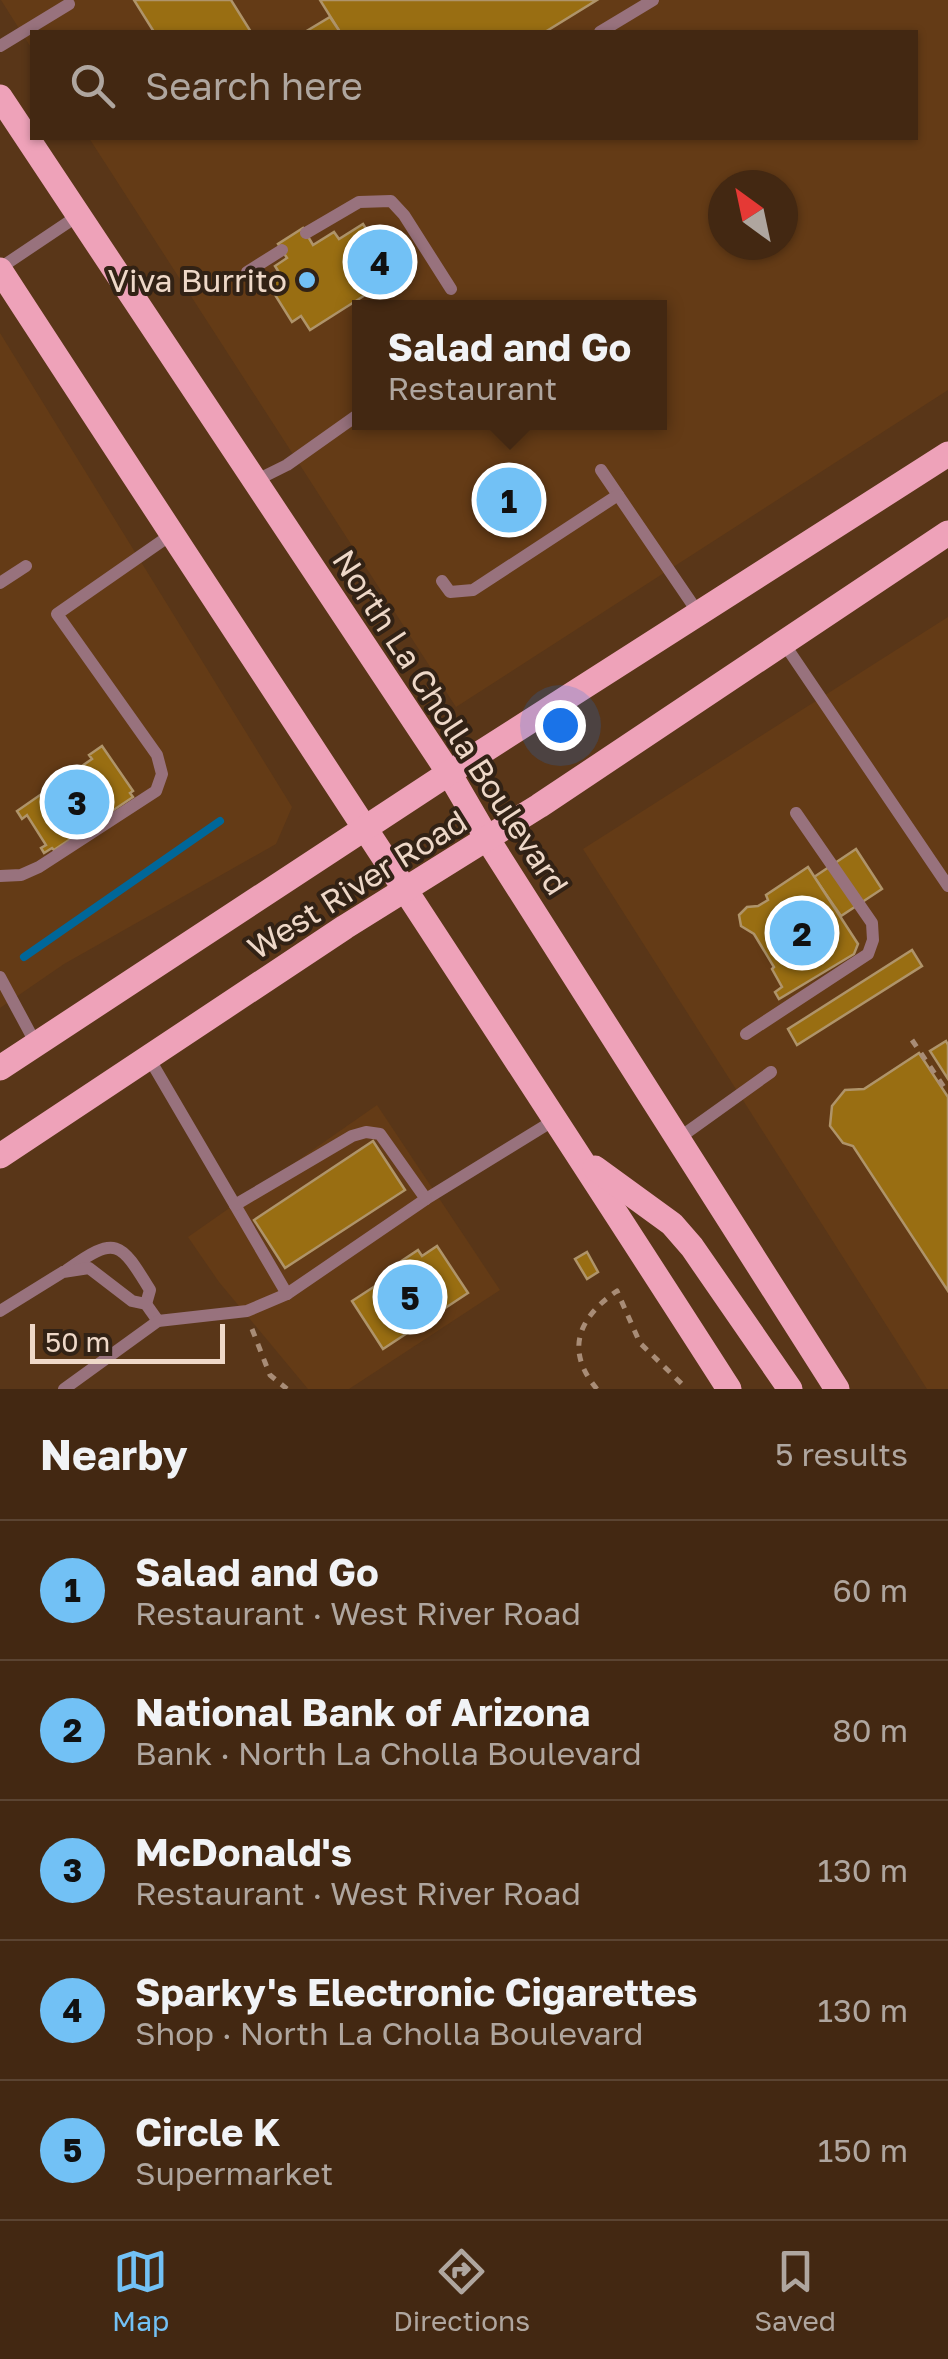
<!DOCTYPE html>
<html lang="en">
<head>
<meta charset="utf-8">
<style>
  body { margin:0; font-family:"Golos Text",sans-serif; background:#4a301b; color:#f1f3f6 }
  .compass { position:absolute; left:708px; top:170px; width:90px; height:90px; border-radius:50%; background:#432812; box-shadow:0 2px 8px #0004; rotate:327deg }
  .scale { position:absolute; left:30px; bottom:25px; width:195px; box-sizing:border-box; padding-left:10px; border:5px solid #eed8c8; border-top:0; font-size:28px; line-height:35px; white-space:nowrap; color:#eed8c8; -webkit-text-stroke:8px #322215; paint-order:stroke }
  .you { position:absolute; left:560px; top:725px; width:35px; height:35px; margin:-25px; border:8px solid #fff; border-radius:50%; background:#1a73e8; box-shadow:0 0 0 15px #1a73e833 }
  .badge { display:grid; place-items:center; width:65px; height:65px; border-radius:50%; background:#72c1f5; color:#111; font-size:32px; font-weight:700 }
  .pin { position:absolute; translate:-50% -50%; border:5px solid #fff; box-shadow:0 2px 10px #0006 }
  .popup { position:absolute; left:352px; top:300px; width:315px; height:130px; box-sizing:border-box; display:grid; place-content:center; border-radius:0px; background:#432812; filter:drop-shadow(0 2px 8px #0005); font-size:32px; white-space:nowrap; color:#afa69f }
  .popup b { font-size:38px; color:#f1f3f6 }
  .popup::after { content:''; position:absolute; left:50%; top:100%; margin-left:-20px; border:20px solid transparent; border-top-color:#432812 }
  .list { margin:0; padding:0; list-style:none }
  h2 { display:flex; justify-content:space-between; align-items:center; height:130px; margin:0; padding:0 40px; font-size:42px }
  h2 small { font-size:32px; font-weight:400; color:#afa69f }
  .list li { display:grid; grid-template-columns:65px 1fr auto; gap:30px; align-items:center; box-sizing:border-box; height:140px; padding:0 40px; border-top:2px solid #5b4432 }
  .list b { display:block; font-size:38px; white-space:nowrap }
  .list p { margin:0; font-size:32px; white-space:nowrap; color:#afa69f }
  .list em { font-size:32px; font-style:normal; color:#afa69f }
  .icon { flex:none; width:55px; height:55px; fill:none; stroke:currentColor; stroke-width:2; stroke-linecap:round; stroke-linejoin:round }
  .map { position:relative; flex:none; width:948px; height:1389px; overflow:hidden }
  .search { position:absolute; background:#432812; box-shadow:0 2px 8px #0004; left:30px; right:30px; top:30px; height:110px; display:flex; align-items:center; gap:25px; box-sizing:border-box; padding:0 35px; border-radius:0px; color:#afa69f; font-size:38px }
  .sheet { height:830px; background:#432812 }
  nav { display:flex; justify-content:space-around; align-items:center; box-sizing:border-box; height:140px; border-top:2px solid #5b4432; background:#432812; font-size:28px; color:#afa69f }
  nav a { display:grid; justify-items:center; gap:5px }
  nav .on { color:#72c1f5 }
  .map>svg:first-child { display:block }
</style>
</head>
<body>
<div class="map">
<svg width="948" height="1389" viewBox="0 0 948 1389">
  <rect width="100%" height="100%" fill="#593618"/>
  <g fill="#643b16" fill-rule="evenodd">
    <path d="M1 0H948V390L456 707 89 138H916V32H32V49ZM723 185H783V245H723ZM359 308H659V422H359Z"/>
    <polygon points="0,333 292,807 276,844 64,964 0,1008"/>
    <polygon points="948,617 948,1389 927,1389 583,849"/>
    <polygon points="377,1105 500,1290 349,1389 308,1389 219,1282 188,1237"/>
  </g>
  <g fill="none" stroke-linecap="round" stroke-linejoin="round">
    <polyline stroke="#006799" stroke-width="8" points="24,957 220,821"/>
  </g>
  <g fill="#996e12" stroke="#af946a" stroke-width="2.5">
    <polygon points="134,0 231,0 251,32 154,32"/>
    <polygon points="320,0 597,0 545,32 340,32"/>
    <polygon points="330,17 340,32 305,32"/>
    <polygon points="363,224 372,238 388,228 404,253 362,280 370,292 310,330 301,316 292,322 267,282 280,274 275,266 287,258 278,244 303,228 313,245 334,232 339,239"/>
    <polygon points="527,473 541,495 491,526 478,505"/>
    <polygon points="102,746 133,791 130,793 133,797 54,850 52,848 44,853 41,848 46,845 27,815 22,819 17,811 92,759 89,755"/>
    <polygon points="856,849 882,889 841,916 814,877"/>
    <polygon points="808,867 858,944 854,954 779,999 775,992 782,987 772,969 774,967 754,934 741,926 739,915 747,907 758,906 768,900 766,895"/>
    <polygon points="912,950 922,966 797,1045 788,1029"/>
    <polygon points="946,1041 948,1045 948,1079 930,1051"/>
    <polygon points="919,1053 948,1097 948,1291 853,1146 843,1143 830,1126 832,1106 845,1090 864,1089"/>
    <polygon points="373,1141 405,1190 285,1268 254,1220"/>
    <polygon points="437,1246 468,1293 383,1349 352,1301 403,1268 400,1262 418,1250 422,1256"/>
    <polygon points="587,1252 598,1272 587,1279 575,1259"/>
  </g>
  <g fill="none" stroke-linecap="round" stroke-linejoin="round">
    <g stroke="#a88c76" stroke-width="5" stroke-dasharray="8 8" stroke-linecap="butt">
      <polyline points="912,1040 948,1093"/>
      <polyline points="252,1329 270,1375 287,1389"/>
      <path d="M597 1389C564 1350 579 1317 617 1291L640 1343 687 1389"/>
    </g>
    <g stroke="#98727d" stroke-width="12">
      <polyline points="600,32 653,0"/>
      <polyline points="0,46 69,4"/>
      <polyline points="306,233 359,202 391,201 404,215 451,289"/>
      <polyline points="0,268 79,215"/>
      <polyline points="247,272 282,250"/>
      <polyline points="601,470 699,614"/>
      <polyline points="255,481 287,465 359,414"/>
      <polyline points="442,581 450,592 473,590 618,495"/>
      <polyline points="0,583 26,566"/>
      <polyline points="783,642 948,886"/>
      <polyline points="0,876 21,875 39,867 156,791 162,774 157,755 57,614 172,534"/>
      <polyline points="0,977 36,1044"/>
      <polyline points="746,1034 868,954 873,940 872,923 796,813"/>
      <polyline points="149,1058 287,1294 426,1199 556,1119"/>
      <polyline points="679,1138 771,1072"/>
      <polyline points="235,1205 352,1136 366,1132 380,1134 426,1199"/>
      <path d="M67 1270C116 1235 120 1241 150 1290L146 1304"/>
      <polyline points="0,1311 63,1272 89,1268 132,1301 146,1304 158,1321"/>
      <polyline points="64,1389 158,1321 247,1311 287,1294"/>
    </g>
    <g stroke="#eea2b9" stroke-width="25">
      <polyline points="0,97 449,773 488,840 837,1389"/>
      <path d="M0 270C242 643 489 1014 729 1389"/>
      <polyline points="0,1068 449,773 948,454"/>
      <polyline points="0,1156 345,927 539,806 948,533"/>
      <polyline points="595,1168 672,1224 692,1247 790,1389"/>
    </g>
  </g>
  <circle fill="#72c1f5" stroke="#322215" stroke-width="4" cx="307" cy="280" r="10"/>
  <g text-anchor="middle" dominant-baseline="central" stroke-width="8" stroke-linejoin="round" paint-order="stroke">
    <g font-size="32" fill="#eed8c8" stroke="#322215" text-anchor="end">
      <text x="287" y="280">Viva Burrito</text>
    </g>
    <g font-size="32" fill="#eed8c8" stroke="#322215">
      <text transform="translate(451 722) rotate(57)">North La Cholla Boulevard</text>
      <text transform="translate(357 884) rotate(-32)">West River Road</text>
    </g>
  </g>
</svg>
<svg class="compass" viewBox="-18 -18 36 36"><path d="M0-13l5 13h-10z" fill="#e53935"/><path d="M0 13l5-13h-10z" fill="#afa69f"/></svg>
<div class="scale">50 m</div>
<div class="you"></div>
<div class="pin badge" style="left:509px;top:500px">1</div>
<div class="popup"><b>Salad and Go</b>Restaurant</div>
<div class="pin badge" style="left:802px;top:933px">2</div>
<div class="pin badge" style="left:77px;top:802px">3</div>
<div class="pin badge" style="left:380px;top:262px">4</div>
<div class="pin badge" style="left:410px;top:1297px">5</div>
<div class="search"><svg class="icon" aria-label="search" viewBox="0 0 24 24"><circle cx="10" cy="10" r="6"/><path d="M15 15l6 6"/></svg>Search here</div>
</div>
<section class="sheet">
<h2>Nearby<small>5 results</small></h2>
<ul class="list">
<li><span class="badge">1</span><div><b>Salad and Go</b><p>Restaurant · West River Road</p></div><em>60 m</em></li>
<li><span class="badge">2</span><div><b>National Bank of Arizona</b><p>Bank · North La Cholla Boulevard</p></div><em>80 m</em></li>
<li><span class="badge">3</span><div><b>McDonald's</b><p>Restaurant · West River Road</p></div><em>130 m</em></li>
<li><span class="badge">4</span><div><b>Sparky's Electronic Cigarettes</b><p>Shop · North La Cholla Boulevard</p></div><em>130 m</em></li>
<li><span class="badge">5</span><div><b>Circle K</b><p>Supermarket</p></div><em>150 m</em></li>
</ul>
</section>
<nav>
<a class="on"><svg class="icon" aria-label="map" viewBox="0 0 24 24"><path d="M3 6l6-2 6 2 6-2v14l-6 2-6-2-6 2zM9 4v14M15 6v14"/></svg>Map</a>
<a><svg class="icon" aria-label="directions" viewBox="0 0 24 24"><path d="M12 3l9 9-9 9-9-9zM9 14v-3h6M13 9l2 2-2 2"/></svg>Directions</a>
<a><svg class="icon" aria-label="saved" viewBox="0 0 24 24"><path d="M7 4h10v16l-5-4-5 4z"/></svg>Saved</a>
</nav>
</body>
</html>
